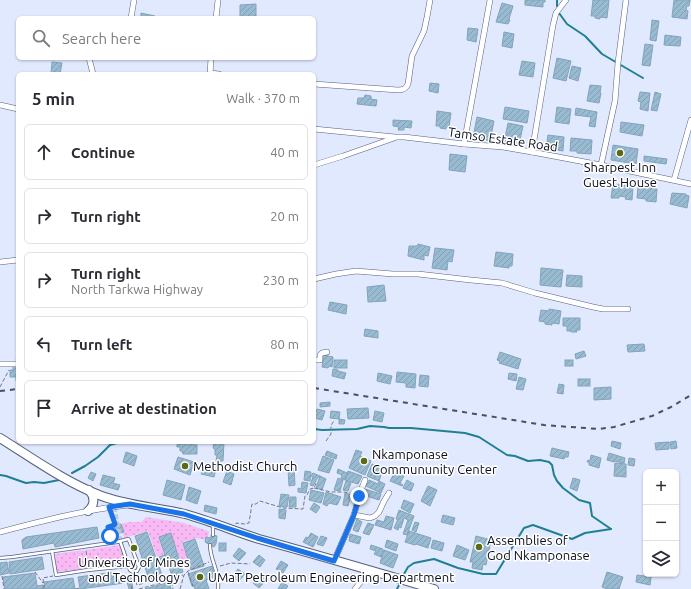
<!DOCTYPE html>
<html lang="en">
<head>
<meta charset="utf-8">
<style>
  body { margin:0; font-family:Ubuntu,sans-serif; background:#f2f2f3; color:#2b2b33 }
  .controls { position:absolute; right:12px; bottom:12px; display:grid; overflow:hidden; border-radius:6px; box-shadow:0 1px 3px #0004 }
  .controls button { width:36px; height:36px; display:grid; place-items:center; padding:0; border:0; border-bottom:1px solid #e1e1e2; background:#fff; color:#2b2b33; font:20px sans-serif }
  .stop { position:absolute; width:12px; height:12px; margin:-9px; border:3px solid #1a73e8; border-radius:50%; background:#fff }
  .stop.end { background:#1a73e8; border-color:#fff; box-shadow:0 1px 4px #0008 }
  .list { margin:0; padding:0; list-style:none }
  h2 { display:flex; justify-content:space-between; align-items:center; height:52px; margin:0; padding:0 16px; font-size:17px }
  h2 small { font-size:13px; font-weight:400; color:#7c7c81 }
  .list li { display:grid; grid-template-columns:26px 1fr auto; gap:12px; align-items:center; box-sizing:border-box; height:56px; margin:0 8px 8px; padding:0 8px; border:1px solid #e1e1e2; border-radius:6px }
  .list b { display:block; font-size:15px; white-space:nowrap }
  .list p { margin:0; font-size:13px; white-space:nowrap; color:#7c7c81 }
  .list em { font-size:13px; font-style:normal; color:#7c7c81 }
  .icon { flex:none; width:22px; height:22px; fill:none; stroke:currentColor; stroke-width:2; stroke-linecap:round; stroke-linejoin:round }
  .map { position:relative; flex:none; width:691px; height:589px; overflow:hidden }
  .search { position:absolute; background:#fff; box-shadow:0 1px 3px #0004; left:16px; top:16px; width:300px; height:44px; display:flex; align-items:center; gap:10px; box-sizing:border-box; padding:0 14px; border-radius:6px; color:#7c7c81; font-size:15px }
  .panel { position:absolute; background:#fff; box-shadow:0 1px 3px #0004; left:16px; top:72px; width:300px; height:372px; border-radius:6px }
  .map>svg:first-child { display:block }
</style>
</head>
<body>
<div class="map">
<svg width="691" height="589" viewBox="0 0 691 589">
  <defs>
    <pattern id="grass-dots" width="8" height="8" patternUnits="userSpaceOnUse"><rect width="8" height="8" fill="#f8b9f4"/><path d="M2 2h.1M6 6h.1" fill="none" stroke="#d39ed1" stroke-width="1.8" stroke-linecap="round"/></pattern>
    <pattern id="building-hatch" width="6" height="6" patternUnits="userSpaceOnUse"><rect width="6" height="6" fill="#99bbd2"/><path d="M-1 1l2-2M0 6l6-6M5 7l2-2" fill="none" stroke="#82a0b4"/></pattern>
  </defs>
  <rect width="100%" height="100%" fill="#e1e9fe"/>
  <g fill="url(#grass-dots)">
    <polygon points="146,517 184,523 208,531 209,532 208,537 206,537 206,540 196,538 182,542 189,564 182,566 171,533 159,537 164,555 157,557 148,531 124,538 121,524 129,522 141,522"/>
    <polygon points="120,545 123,549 128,562 88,568 86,550"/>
    <polygon points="85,550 88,568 58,572 56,567 55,554"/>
  </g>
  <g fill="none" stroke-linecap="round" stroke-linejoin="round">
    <g stroke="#208090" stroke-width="2">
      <polyline points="557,6 557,0"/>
      <polyline points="559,13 567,24 585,36 602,54 643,78"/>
      <polyline points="314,429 322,430 357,429 370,426 384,427 389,428 411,428 465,433 479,437 507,455 515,456 528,461 540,460 549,462 552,465 554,475 557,481 563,488 579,500 590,503 592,516 611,529"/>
      <polyline points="72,473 85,466 98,457 110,445 120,442"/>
      <polyline points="0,475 6,476 20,481 26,483 34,482 44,483 59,480"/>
      <polyline points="404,574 408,567 414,563 434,559 458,568 483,574 496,574 524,528 533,525 572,539 585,533 611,529"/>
      <polyline points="397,589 401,581"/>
    </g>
  </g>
  <g fill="url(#building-hatch)" stroke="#83a3ba">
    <polygon points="525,0 545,0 545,2 543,2 543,7 525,5"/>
    <polygon points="593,0 609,0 607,18 600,17 600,19 595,18 595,16 591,16"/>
    <polygon points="674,0 690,0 689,6 687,6 686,10 688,11 687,19 672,17"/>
    <polygon points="502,3 513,6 509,19 510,20 508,24 496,22"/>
    <polygon points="256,4 256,18 240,18 240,5"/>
    <polygon points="141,13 155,16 155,18 141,18"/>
    <polygon points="652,20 659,21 656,41 650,40"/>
    <polygon points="468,28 478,29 476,42 467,40"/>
    <polygon points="504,32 514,34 512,48 502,46"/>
    <polygon points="665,35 681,37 680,46 664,45"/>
    <polygon points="645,44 653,45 650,66 642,65"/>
    <polygon points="557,58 571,61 566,81 553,78"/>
    <polygon points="522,61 535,63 533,77 519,75"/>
    <polygon points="52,62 62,63 60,74 51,74"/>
    <polygon points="572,66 581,68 578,81 569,78"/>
    <polygon points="430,83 439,84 438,93 429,91"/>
    <polygon points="590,85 601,86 600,93 601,93 599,103 587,101"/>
    <polygon points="640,92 650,93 648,111 640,109 641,102 638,101"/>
    <polygon points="655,92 661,94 657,111 651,110"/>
    <polygon points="365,95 371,96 371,99 377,100 376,106 357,104 358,98 364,98"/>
    <polygon points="505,107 529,111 527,123 503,119"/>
    <polygon points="557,107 571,109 569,124 555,122"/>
    <polygon points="576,108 597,112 595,127 589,126 591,117 575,115"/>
    <polygon points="437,111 451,113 449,127 446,127 446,129 440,128 440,126 436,126"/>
    <polygon points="477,117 494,121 490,141 473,137"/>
    <polygon points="393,120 412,121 411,128 404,127 404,130 398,130 399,127 393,126"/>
    <polygon points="621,122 644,125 642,136 620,132"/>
    <polygon points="508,123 523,126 519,145 504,142"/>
    <polygon points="548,135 564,137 563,151 557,150 557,149 549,147 549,149 546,149"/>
    <polygon points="571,138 592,140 591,154 577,153 577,151 570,151"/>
    <polygon points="613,145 638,149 636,164 611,160"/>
    <polygon points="450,154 467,156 465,172 449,170"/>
    <polygon points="644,156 667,159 666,164 644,161"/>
    <polygon points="613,184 633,186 632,200 625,199 626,197 619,196 619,198 611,198"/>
    <polygon points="646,186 654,187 654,189 657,189 656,202 646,201 646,199 637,198 638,187 646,187"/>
    <polygon points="672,193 686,194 686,195 689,196 687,208 670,204"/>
    <polygon points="418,244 430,247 428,256 424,255 424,260 408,256 409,246 417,246"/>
    <polygon points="435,248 454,250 452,262 448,261 447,270 432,268"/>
    <polygon points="496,252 513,254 512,266 509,266 509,268 494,266"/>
    <polygon points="541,268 563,270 561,287 540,285"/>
    <polygon points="567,275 582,276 582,287 566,286"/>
    <polygon points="384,285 386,301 368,302 367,287"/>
    <polygon points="330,302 347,305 346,314 328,310"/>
    <polygon points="549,309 561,311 559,324 552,323 552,325 545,324 545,322 539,321 541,310 549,311"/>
    <polygon points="563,318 580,318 580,330 576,330 577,332 571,332 571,331 567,331 567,326 563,326"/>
    <polygon points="365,329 378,331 378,338 364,336"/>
    <polygon points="644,344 645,351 628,352 627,345"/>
    <polygon points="584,351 586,356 576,359 575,354"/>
    <polygon points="500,352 521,359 518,369 499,363 500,361 497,360"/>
    <polygon points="324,355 333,357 332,367 329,366 328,368 322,367"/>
    <rect x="334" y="360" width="13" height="8"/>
    <rect x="565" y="360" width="8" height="6"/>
    <polygon points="13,366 18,366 18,381 16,381 16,377 10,377 10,370 13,370"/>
    <polygon points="333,369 338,370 338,371 346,373 344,379 332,376"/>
    <polygon points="397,372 416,374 415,388 406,387 406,383 396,382"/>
    <polygon points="378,373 392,376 390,384 377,381"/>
    <polygon points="509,373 517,374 516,381 508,379"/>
    <polygon points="420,375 429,376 428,387 419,386"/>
    <polygon points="519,377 526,379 523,390 516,389"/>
    <rect x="578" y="379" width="12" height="7"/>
    <polygon points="559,384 564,385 563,394 557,393"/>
    <polygon points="611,387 611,399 594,400 594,388"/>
    <polygon points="330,402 330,406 320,407 320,403"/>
    <polygon points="368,408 369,418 348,419 347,409"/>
    <polygon points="317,409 325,411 322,420 314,418 314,411 316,412"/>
    <polygon points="331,411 340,412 339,419 345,420 344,424 339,424 339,419 330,418"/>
    <polygon points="375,411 384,413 382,422 373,420"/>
    <polygon points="612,441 621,443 620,449 611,446"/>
    <polygon points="676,441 677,448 671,449 670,442"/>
    <polygon points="177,442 193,442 193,445 197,445 197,454 183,454 182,451 180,451 180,447 177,447"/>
    <polygon points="214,442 224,442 223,461 216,461 217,455 215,455 215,449 213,448"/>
    <polygon points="669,442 669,449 656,450 655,443"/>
    <polygon points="552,448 569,452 568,457 565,457 564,459 550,456"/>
    <polygon points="356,450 362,452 360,456 371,461 365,475 349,468"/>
    <polygon points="327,451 337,455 336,459 325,455"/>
    <polygon points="126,452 137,456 134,466 123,462"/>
    <polygon points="609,453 625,458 624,463 614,461 614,462 607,460"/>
    <polygon points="591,455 601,458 599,468 589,465 589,462 587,462 588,460 590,461"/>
    <polygon points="323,456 334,460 329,473 318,470"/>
    <polygon points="178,457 194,462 190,475 174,469"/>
    <polygon points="629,458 635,459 634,466 628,465"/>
    <polygon points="615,463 626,464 626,477 614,476"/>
    <polygon points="372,464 383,469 379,481 367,476"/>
    <polygon points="206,467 216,469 214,477 201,474 203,470 205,471"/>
    <polygon points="288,469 294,469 295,485 289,486"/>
    <polygon points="338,469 347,473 345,480 341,478 342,475 337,473"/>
    <polygon points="227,471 234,474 231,485 223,482"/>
    <polygon points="305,471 311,472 310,481 304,480"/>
    <polygon points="348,471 362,476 358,484 345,480"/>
    <polygon points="91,472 96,474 93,481 88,478"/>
    <polygon points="395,472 404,476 400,483 403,485 402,486 390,481"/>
    <polygon points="313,473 320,476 319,477 318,477 313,486 310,485 313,477 311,476"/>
    <polygon points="103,475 115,478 113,483 120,485 118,490 100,485"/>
    <polygon points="320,476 326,479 322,490 316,488"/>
    <polygon points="338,478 343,480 340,491 334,490"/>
    <polygon points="573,478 580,480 577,491 570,488"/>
    <polygon points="167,480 185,485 181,500 163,495"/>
    <polygon points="369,480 378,484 379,481 385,484 381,493 366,486"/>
    <polygon points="407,480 414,484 411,491 403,488"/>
    <polygon points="346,481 351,483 348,491 343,490"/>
    <polygon points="302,482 308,483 306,493 298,492 298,488 301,489"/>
    <polygon points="428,486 437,490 430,506 421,501"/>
    <polygon points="189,487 201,491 197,504 186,500"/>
    <polygon points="365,489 381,494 379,500 363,495"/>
    <polygon points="311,490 324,493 321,503 309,500"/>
    <polygon points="326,492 341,497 337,505 329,503 327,506 323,504"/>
    <polygon points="345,493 351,495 348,506 343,505"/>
    <polygon points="281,494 289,495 287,507 279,506"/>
    <polygon points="290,497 296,497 296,507 289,507"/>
    <polygon points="404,500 414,504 410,513 401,508"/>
    <polygon points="314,503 320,507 316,513 310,509"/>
    <polygon points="205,505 217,508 216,514 204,511"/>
    <polygon points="279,509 286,510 285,519 279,518"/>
    <polygon points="399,510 414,516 407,535 403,534 408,520 404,518 401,528 399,527 398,530 394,528 398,519 396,519"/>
    <polygon points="443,515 455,518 453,525 441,522"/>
    <polygon points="386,516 394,518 391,530 375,525 377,520 384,522"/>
    <polygon points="357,519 362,522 358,532 353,530"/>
    <polygon points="415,522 419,523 416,532 412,530"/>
    <polygon points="368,523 374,525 369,535 363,533"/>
    <polygon points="121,524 124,532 111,535 108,527"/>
    <polygon points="97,527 99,538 55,547 54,543 23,549 22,542 22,540 26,537"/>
    <polygon points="409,531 431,538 428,548 416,544 415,545 405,542"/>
    <polygon points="147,532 162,575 149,580 135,536"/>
    <polygon points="171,533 183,572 172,576 159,537"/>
    <polygon points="311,533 318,537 313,547 303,542 306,537 308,538"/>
    <polygon points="350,534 361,537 359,544 349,541"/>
    <polygon points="211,535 213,535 217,536 216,544 214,547 205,542 206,537 211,538"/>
    <polygon points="321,536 327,538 323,546 317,544"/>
    <polygon points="476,536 491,540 486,565 483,564 482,570 472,568 473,562 470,562"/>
    <polygon points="195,539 204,566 191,570 183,543"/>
    <polygon points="387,540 398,544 396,551 385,547"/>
    <polygon points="433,540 444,543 442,551 431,548"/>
    <rect x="219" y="543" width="7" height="8"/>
    <polygon points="371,545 383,549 381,557 374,554 376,551 370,549"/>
    <polygon points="457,545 469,550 465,560 453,556"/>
    <polygon points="239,548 246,553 239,561 233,556"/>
    <polygon points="384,550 398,555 393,568 380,563"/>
    <polygon points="165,555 166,559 157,562 156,558"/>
    <polygon points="259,555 265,560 260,567 253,562"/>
    <polygon points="42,557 44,569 10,574 9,562"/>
    <polygon points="281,561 288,565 283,573 276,569"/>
    <polygon points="7,562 9,573 0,575 0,563"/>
    <polygon points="212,566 215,577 206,580 209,589 195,589 194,585 192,586 188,574"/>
    <polygon points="238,569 245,574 238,582 232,576"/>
    <polygon points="115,572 117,584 80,589 78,577"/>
    <polygon points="607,572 623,577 619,589 607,589 602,587"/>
    <polygon points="35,573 37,586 43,585 43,589 5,589 3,577"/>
    <polygon points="260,575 266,580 259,588 253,583"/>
    <polygon points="637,575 651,577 650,585 636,582"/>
    <polygon points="131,577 133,589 129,589 127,582 117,584 116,580"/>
    <polygon points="73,578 75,589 45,589 44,582"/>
    <polygon points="170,582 171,589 145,589 155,586"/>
    <polygon points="282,582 288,586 286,589 278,589"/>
  </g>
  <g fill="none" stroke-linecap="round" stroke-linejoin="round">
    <polyline stroke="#c1c8dc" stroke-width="5" stroke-dasharray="5 2.5" stroke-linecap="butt" points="114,507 120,541"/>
    <defs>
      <g id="service">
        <polyline points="213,524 213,535"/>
        <path d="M210 545C210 561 220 571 218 589"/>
        <polyline points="52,551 56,575 88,570 128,566"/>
        <polyline points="0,558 12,557 117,542 128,539 129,540 139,567 137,571 133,572 130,570 120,541"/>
      </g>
      <g id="minor">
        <polyline points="131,18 134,0"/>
        <polyline points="216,18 218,0"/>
        <polyline points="89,58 93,74"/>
        <polyline points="210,73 219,74"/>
        <polyline points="210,74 211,58"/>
        <path d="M314 84 398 90C403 90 406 89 408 84L412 56 424 31 427 17 430 0"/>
        <polyline points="0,105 18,109"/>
        <polyline points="314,129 395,137"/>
        <polyline points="464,144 490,0"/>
        <polyline points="532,152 553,25 556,13 566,0"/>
        <polyline points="314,165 343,156 397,137 404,137 464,144 503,147 532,152 601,165 691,184"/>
        <polyline points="601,165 615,101 618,63 626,0"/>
        <polyline points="674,180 691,120"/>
        <polyline points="0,262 18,260"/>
        <polyline points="314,279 336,274 356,271 393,274 418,274 471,280 502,283 535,293 593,307 603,309 628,309"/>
        <polyline points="314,360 320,360 320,355 322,353 327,352"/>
        <polyline points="0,364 18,364"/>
        <polyline points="354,515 370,518 375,516 379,512 384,501 389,493"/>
        <path d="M0 532C42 521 84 510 128 505"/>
        <polyline points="334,561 354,515 360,493 365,480"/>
        <polyline points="355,589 370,570"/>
      </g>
      <g id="primary">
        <path d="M0 438C32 458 64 481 99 495 127 506 156 507 185 514 210 521 234 531 259 539 318 555 376 572 434 589"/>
        <path d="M88 511C95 505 95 497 89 490"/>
      </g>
    </defs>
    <use href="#service" stroke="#55607d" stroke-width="4"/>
    <use href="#minor" stroke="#55607d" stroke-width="6"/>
    <use href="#primary" stroke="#55607d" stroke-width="10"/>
    <g stroke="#737889" stroke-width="1" stroke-dasharray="4 2" stroke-linecap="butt">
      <polyline points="16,359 18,356"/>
      <polyline points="0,387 9,370"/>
      <path d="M326 441 331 434C331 427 330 425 335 420"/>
      <polyline points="314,488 331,492 344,492 354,494"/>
      <polyline points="111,514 115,524 114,525 108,527 110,536 116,535 117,537"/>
      <polyline points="236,524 236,523 244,524 249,523 251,510 252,504 256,504 260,501 283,508 303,509 305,496 307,495 310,489 314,488 317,481"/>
      <polyline points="86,551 88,566"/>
      <polyline points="220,566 231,563 250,564"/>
      <polyline points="35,572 43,583"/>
      <polyline points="188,572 194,589"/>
      <polyline points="2,576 4,589"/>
      <polyline points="133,576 137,585 152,581"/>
      <polyline points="158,579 167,577 183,575"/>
      <polyline points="118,582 129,579 132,589"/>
      <polyline points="44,589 43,578 53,576"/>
      <polyline points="75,589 81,588"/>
      <polyline points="139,589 172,580 173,589"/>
      <polyline points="180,589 184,575 188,571 209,562"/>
    </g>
    <use href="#service" stroke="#fff" stroke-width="2.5"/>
    <use href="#minor" stroke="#fff" stroke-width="5"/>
    <use href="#primary" stroke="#fff" stroke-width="8"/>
    <g stroke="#4b505f" stroke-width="2" stroke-dasharray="5 5" stroke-linecap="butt">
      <polyline points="314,388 544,425 598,429 614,427 652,416 671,407 691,395"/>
      <polyline points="0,391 18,389"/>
    </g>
  </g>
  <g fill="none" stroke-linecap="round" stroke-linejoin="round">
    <polyline stroke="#1a73e8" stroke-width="5" points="110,536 108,527 114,525 115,524 109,507 130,504 184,514 257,538 334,561 354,515 359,496"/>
  </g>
  <g fill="#5c6a13" stroke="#fff" stroke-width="1.5">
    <circle cx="620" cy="153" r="4"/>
    <circle cx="364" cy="461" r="4"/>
    <circle cx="185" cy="466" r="4"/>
    <circle cx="479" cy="547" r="4"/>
    <circle cx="134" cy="548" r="4"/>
    <circle cx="200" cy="577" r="4"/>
  </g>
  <g text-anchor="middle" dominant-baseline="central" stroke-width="3" stroke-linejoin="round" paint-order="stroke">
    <g font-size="13" fill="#0a0d19" stroke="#fff">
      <text transform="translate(503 139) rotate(8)">Tamso Estate Road</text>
    </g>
    <g font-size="13" fill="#0a0d19" stroke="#fff" text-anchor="start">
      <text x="620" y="167" text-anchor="middle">Sharpest Inn<tspan x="620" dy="15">Guest House</tspan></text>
      <text x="372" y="454">Nkamponase<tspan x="372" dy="15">Commununity Center</tspan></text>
      <text x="193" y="466">Methodist Church</text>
      <text x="487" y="540">Assemblies of<tspan x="487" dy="15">God Nkamponase</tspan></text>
      <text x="134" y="562" text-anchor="middle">University of Mines<tspan x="134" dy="15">and Technology</tspan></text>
      <text x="208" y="577">UMaT Petroleum Engineering Department</text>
    </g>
  </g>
</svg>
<div class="controls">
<button>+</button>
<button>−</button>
<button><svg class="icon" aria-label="layers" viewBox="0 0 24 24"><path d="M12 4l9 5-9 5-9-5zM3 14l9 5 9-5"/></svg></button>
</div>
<div class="stop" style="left:110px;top:536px"></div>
<div class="stop end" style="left:359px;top:496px"></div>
<div class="search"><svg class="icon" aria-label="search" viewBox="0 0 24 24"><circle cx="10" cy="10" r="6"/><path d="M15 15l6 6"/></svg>Search here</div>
<section class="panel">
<h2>5 min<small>Walk · 370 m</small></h2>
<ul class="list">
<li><svg class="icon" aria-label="ahead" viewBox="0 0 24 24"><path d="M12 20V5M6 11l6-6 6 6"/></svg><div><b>Continue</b></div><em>40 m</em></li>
<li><svg class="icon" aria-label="right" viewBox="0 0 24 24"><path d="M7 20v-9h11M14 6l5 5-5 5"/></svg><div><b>Turn right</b></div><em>20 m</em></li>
<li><svg class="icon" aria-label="right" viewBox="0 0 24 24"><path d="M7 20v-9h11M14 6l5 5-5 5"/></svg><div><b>Turn right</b><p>North Tarkwa Highway</p></div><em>230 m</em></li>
<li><svg class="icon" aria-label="left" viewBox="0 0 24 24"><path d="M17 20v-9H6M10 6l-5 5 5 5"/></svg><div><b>Turn left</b></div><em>80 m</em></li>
<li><svg class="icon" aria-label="arrive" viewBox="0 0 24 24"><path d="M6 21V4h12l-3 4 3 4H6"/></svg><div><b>Arrive at destination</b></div></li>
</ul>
</section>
</div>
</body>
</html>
